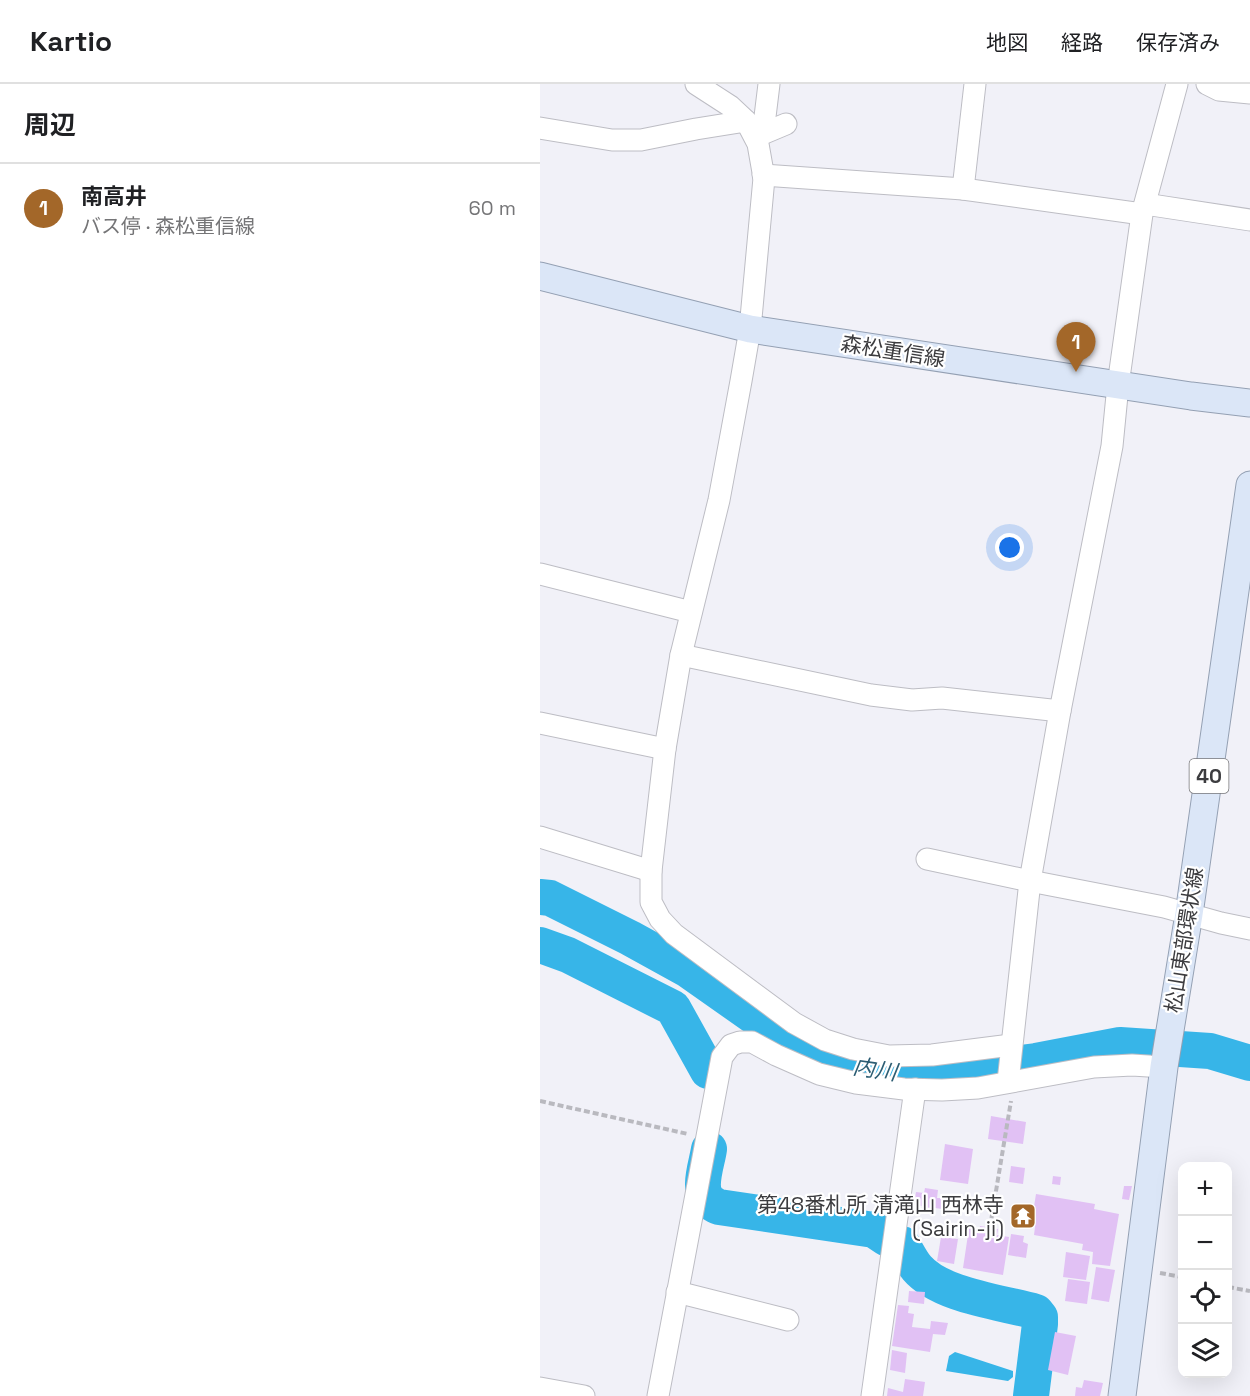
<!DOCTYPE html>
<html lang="ja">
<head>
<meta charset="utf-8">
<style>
  body { margin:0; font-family:"Space Grotesk","Noto Sans JP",sans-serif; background:#f6f6f6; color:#202124 }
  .controls { position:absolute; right:18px; bottom:18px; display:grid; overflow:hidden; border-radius:12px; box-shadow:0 6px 24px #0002 }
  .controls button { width:54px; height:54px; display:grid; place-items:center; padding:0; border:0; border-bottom:2px solid #e0e0e0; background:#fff; color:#202124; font:30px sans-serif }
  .you { position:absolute; left:470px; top:464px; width:21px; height:21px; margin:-15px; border:4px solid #fff; border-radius:50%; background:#1a73e8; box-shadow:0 0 0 9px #1a73e833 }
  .badge { display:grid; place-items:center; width:39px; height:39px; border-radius:50%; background:#a36729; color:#fff; font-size:20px; font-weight:700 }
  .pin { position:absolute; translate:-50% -50px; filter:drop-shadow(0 2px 3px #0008) }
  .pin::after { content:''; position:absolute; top:32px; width:21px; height:18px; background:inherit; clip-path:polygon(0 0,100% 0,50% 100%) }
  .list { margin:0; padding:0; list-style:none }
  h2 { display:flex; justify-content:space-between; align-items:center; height:78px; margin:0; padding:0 24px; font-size:26px }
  h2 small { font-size:20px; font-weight:400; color:#757577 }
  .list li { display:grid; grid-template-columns:39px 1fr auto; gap:18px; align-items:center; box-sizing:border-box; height:90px; padding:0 24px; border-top:2px solid #e0e0e0 }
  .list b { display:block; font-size:22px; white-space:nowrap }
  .list p { margin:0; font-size:20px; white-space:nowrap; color:#757577 }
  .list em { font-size:20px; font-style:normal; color:#757577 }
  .icon { flex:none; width:33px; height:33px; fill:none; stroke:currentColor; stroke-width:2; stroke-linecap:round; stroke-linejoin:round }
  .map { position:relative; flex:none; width:710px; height:1312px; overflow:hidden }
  header { display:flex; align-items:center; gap:36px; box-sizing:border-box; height:84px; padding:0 30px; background:#fff; border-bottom:2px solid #e0e0e0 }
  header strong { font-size:28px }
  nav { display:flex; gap:33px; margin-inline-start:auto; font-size:21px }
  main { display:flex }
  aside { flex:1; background:#fff }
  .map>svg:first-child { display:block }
</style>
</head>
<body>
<header>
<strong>Kartio</strong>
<nav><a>地図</a><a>経路</a><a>保存済み</a></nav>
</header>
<main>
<aside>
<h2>周辺<small></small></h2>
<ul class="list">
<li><span class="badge">1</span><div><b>南高井</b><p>バス停 · 森松重信線</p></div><em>60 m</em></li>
</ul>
</aside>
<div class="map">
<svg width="710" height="1312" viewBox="0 0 710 1312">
  <rect width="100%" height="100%" fill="#f1f1f8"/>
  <polygon fill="#37b5e8" points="415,1268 473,1287 473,1293 468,1297 406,1287 409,1272"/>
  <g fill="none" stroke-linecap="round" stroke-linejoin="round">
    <g stroke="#37b5e8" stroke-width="36">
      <polyline points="0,813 10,814 90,854 148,886 236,948 302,980 381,992 496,977 580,961 670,967 710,979"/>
      <polyline points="0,861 28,871 133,924 168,987"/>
      <path d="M169 1065C167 1080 156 1106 170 1118 173 1120 176 1122 179 1123L334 1146 346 1154"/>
      <path d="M362 1160C367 1168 371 1177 377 1184 401 1212 461 1218 496 1228L500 1233V1240L491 1312"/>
    </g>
  </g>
  <g fill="#e1c1f4">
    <polygon points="451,1032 486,1038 483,1060 448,1055"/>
    <polygon points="405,1060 433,1065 428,1100 400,1096"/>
    <polygon points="471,1082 485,1084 483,1100 469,1098"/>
    <polygon points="513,1092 521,1093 520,1101 512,1100"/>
    <polygon points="584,1102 592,1102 589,1116 582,1115"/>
    <polygon points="385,1104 398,1106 397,1114 403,1114 402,1125 395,1124 395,1129 381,1127 382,1122 374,1121 376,1108 384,1109"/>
    <polygon points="496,1110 555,1120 554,1125 579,1130 570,1182 552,1180 553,1168 542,1166 543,1160 494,1151 496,1135 492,1135"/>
    <polygon points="440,1142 458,1145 457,1151 469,1153 463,1191 423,1184 429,1144 439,1147"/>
    <polygon points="471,1150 484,1152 483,1158 488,1160 486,1174 468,1171"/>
    <polygon points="401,1153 418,1155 414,1180 397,1177"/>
    <polygon points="526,1168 550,1172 546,1196 523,1193"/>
    <polygon points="556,1183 575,1186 569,1218 551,1215"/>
    <polygon points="528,1195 550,1198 547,1220 525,1217"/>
    <polygon points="369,1207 385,1208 384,1220 368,1218"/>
    <polygon points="358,1221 369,1222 368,1229 374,1230 372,1243 390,1245 391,1237 408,1239 405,1251 393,1250 390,1268 352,1262"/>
    <polygon points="515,1248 536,1252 528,1291 508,1286"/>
    <polygon points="352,1266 367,1269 365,1289 350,1286"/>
    <polygon points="365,1295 385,1298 383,1312 347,1312 348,1304 363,1308"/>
    <polygon points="544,1296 563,1299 560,1312 535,1312 536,1303 542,1304"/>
  </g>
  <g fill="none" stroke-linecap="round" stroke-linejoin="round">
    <defs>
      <g id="minor">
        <polyline points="156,0 190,22 206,37 218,60 224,94 210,245 201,297 179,416 141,571 125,665 111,787 111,818 120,835 134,850 254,939 285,956 313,965 349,972 392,971 471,961"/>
        <polyline points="667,0 679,6 710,9"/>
        <polyline points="0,44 72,56 101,56 156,45 206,37"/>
        <polyline points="223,49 229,0"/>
        <polyline points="215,53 246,40"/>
        <polyline points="223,91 423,105 602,130"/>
        <polyline points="423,105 435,0"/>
        <polyline points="605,120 710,136"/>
        <polyline points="0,490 151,528"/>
        <polyline points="141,571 331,611 372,616 402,614 520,627"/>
        <polyline points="0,639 125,665"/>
        <polyline points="0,753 111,787"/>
        <polyline points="387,775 490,797 624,823 681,839 710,845"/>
        <polyline points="468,998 490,797 520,627 572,362 578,301 602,130 637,0"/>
        <polyline points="137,1208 248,1236"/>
        <polyline points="0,1304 44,1312"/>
        <polyline points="118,1312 182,973 191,961 200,958 212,958 236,971 279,990 316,999 364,1005 402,1006 438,1004 554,983 592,981 624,983"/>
        <polyline points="332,1312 375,1005"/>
      </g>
      <g id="major">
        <polyline points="0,192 210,245 651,312 710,319"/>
        <polyline points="582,1312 624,983 649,830 710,401"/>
      </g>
    </defs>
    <use href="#minor" stroke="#bdbdc4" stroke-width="23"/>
    <use href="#major" stroke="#94a0b3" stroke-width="29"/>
    <g stroke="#b9b9bf" stroke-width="4" stroke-dasharray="6 3" stroke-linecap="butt">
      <polyline points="0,1017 148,1050"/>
      <polyline points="450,1143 471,1017"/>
      <polyline points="620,1189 642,1193"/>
      <polyline points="688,1203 710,1207"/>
    </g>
    <use href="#minor" stroke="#fff" stroke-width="21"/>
    <use href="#major" stroke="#dbe6f7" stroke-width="27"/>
  </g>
  <defs>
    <symbol id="temple-square" viewBox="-11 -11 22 22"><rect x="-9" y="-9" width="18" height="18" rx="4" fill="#a36729" stroke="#fff"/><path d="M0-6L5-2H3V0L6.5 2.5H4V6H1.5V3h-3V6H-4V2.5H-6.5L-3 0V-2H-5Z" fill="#fff"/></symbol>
  </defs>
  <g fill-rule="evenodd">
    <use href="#temple-square" x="468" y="1117" width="30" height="30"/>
  </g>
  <g text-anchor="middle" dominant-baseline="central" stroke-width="4.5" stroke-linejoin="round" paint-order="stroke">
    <rect fill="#fff" stroke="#767679" stroke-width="1.5" x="649.5" y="675" width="39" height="34" rx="4.5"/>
    <g font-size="20" font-weight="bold" fill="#3c3c3f">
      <text x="669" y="692">40</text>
    </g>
    <g font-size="21" fill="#3c3c3f" stroke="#fff">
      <text transform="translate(353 267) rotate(9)">森松重信線</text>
      <text transform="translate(644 856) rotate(-81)">松山東部環状線</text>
    </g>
    <g font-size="21" fill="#3c3c3f" stroke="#fff" text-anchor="end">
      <text x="464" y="1120">第48番札所 清滝山 西林寺<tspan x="464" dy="24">(Sairin-ji)</tspan></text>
    </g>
    <g font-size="22" font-style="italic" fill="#2d5e74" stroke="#fff">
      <text transform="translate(335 985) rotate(8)">内川</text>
    </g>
  </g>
</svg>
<div class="controls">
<button>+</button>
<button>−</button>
<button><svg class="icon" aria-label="locate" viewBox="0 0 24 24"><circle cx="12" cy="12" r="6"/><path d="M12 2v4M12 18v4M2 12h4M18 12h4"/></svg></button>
<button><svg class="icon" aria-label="layers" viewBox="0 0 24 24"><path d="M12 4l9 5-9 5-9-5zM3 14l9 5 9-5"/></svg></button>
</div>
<div class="you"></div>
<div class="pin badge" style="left:536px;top:288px">1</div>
</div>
</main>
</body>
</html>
